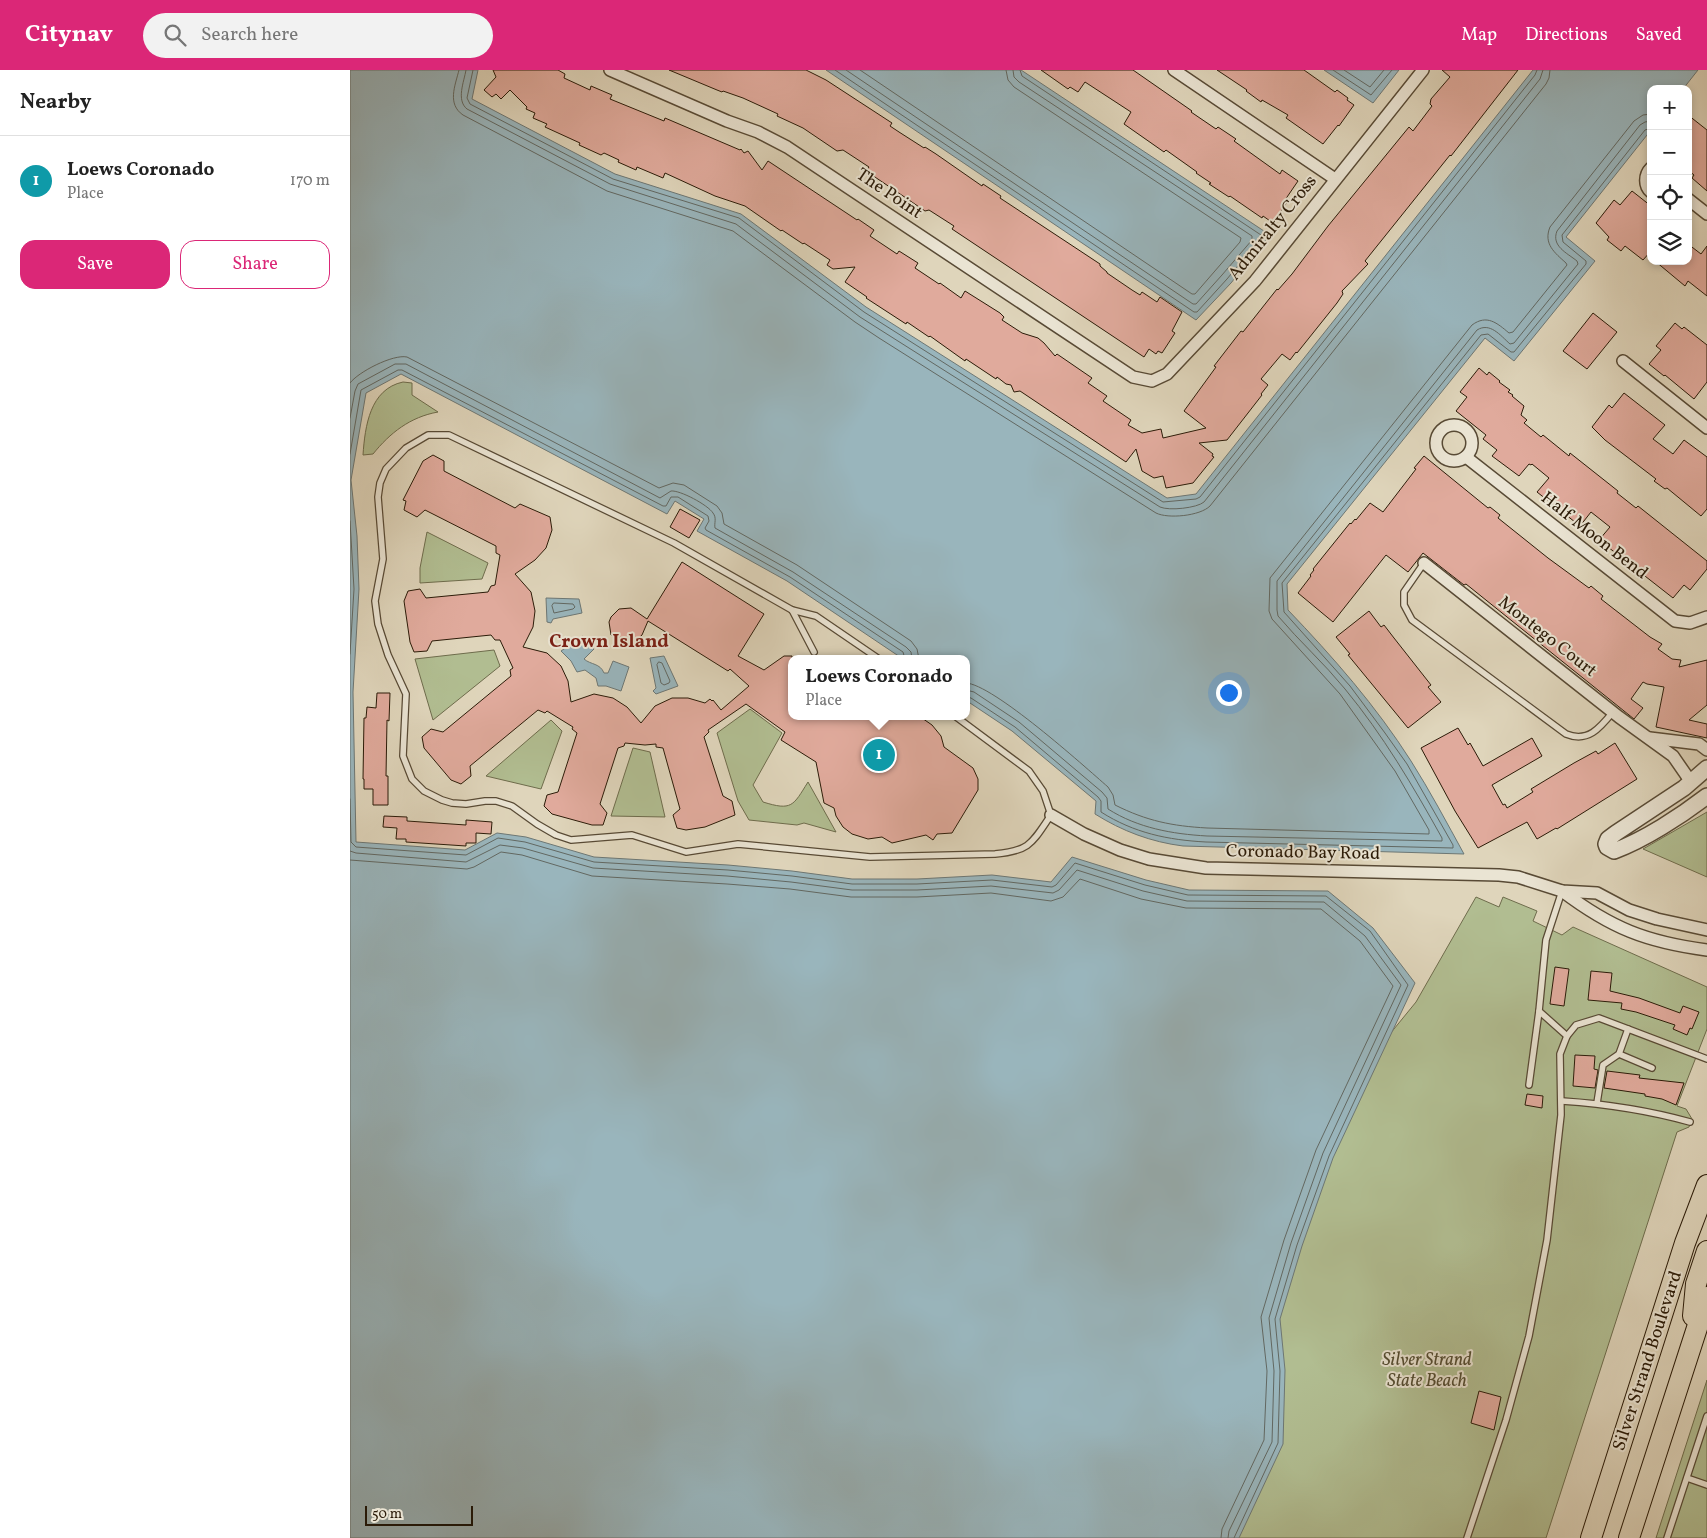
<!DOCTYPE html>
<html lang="en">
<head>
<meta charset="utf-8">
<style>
  body { margin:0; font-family:Vollkorn,serif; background:#f2f2f2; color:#222 }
  .controls { position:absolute; right:15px; top:15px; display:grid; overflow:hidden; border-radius:10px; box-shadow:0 2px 8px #0003 }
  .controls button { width:45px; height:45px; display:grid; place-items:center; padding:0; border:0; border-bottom:1px solid #e0e0e0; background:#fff; color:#222; font:25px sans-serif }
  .scale { position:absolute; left:15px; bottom:12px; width:108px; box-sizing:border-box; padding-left:5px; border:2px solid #2b1b08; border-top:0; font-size:14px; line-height:18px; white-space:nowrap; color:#2b1b08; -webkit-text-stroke:4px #eae4d3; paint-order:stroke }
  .you { position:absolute; left:878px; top:622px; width:18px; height:18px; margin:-12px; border:4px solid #fff; border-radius:50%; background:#1a73e8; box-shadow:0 0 0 8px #1a73e833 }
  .badge { display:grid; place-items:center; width:32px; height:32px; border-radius:50%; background:#db2777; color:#fff; font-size:16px; font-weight:700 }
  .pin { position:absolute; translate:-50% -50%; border:2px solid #fff; box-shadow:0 1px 5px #0006 }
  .popup { position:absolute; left:438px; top:585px; width:182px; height:65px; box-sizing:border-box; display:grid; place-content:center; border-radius:10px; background:#fff; filter:drop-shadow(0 1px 4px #0005); font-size:16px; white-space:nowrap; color:#767676 }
  .popup b { font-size:19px; color:#222 }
  .popup::after { content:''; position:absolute; left:50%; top:100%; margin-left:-10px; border:10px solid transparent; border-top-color:#fff }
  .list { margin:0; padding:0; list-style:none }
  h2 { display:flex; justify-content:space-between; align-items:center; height:65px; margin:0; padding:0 20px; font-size:21px }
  h2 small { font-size:16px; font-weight:400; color:#767676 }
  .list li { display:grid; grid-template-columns:32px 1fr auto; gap:15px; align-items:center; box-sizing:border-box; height:90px; padding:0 20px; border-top:1px solid #e0e0e0 }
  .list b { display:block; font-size:19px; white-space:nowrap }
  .list p { margin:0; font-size:16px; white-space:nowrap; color:#767676 }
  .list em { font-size:16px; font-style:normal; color:#767676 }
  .actions { display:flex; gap:10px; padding:15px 20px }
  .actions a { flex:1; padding:11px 0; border:1px solid #db2777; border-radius:15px; text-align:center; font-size:18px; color:#db2777 }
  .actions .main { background:#db2777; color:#fff }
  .icon { flex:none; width:28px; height:28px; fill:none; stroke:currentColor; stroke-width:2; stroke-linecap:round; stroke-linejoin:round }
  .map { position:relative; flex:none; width:1357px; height:1468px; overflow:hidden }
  header { display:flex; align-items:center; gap:30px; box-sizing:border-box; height:70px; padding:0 25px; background:#db2777; color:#fff }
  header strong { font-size:24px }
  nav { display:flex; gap:28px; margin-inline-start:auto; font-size:18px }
  .search { width:350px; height:45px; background:#f2f2f2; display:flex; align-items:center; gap:12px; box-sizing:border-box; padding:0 18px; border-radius:28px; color:#767676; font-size:19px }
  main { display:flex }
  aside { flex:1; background:#fff }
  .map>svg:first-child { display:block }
</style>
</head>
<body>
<header>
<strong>Citynav</strong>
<div class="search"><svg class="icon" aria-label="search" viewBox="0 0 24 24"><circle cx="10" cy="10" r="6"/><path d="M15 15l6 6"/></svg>Search here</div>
<nav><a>Map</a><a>Directions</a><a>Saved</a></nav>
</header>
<main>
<aside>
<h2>Nearby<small></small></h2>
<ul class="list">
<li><span class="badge" style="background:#0f9aa8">1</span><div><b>Loews Coronado</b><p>Place</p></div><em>170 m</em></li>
</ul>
<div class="actions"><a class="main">Save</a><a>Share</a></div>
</aside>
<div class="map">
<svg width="1357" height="1468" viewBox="0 0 1357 1468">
  <rect width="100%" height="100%" fill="#dfd5bb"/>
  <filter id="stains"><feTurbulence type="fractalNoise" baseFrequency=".004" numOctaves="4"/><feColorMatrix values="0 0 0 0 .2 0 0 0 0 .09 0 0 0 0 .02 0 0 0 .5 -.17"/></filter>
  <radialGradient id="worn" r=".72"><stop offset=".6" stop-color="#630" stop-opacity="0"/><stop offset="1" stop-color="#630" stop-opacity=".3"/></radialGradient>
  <g fill="#b1bd91" stroke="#6e6c4c">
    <path d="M53 312 62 313V325L88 342C60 347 40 363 23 384L13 385C15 356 20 319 53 312Z"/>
    <polygon points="77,462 138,493 132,509 70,513 70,498"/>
    <polygon points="144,580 150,596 83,650 65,589"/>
    <path d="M400 639 432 663 403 715 413 732C442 741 443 736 458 712L486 762 454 753 447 755 399 750 388 731 367 663Z"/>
    <polygon points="201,650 212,661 191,719 136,706"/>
    <polygon points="283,678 300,682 315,747 261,746"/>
    <polygon points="1357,742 1357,807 1293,779"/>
    <polygon points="1126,827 1149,837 1153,827 1187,841 1183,851 1212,865 1223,857 1357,917 1357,959 1327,1036 1336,1039 1342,1049 1339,1057 1327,1062 1196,1468 848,1468 902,1328 1004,1008 1066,932"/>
    <polygon points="1357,1310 1357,1468 1306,1468"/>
  </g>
  <g fill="#99b5bc" stroke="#6d7774">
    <path d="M0 0H128L122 29 265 104 391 144 516 237 817 428 846 424 1183 0H1348L1333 19H1301V60L1216 167 1245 191 1164 291 1135 268 937 514 938 540C983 587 1026 636 1061 691 1080 721 1097 753 1114 784L833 776C801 772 772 761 745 744L746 731 662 661 617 631 616 589H553L437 511 347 461 354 449 325 431 317 444 51 304 16 323 1 410 7 466 9 519 3 622 6 772 115 780 147 763 176 767 244 787 378 795 442 801 502 809H567L642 805 701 812 722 787 796 810 839 820 978 821 1023 858 1065 913 983 1088 952 1176 930 1249 935 1300 933 1374 889 1468H0Z"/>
    <polygon points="476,0 671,0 920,165 881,213 846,250"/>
    <polygon points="974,0 1049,0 1023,33"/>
    <polygon points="196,528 229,529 232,543 203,549 201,553 197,552"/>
    <path d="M233 566 244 579 234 589C241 595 250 593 254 603H258L263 591 279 597 271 621 256 616H248L246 608 235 600 227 602 221 591 211 581Z"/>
    <polygon points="314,586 328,616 306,624 303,621 306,618 300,588"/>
  </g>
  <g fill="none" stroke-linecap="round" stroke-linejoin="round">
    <g stroke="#626862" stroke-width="1">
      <path d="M109 0C105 16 97 34 113 45L257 121 383 161 505 252 529 268 806 443C818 449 850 446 860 436L1196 14 1199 8 1200 0"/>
      <path d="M116 0C114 12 106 30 117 39L260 114 386 154 510 247 810 437C819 441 847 438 854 432L1190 9 1193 0"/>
      <polyline points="123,0 117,28 120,34 263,109 389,148 514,242 813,432 846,429 850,427 1185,5 1187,0"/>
      <polyline points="485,0 844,242 847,242 877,209 911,168 911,165 672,6 670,0"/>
      <polyline points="496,0 843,234 846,234 872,205 902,170 902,166 669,12 664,7 663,0"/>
      <polyline points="510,0 842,224 845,224 890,172 891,168 664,17 658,10 656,0"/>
      <polyline points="983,0 1021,25 1042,0"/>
      <polyline points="994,0 1020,17 1034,0"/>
      <path d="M0 313C8 302 43 284 57 287L309 418 323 413 334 415 367 436 372 443 374 454 447 495 561 571 567 579 569 589"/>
      <path d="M0 348 5 321 8 314 45 294H56L310 428 321 421C330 420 358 435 363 443 367 448 364 453 365 458L443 502 556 577 561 582 562 589"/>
      <polyline points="0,384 11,320 48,300 52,300 313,436 316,436 321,427 328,427 358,446 359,451 355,458 356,460 440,507 553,582 555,589"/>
      <polyline points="0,451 4,519 0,584"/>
      <polygon points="204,533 223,534 225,537 223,539 204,543 202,536"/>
      <polygon points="309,592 312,593 320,611 319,613 314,615 311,613 307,595"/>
      <path d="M616 613C643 614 734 696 758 717L763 725 765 735C797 751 822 756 857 758L1079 764V760L1045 701 990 624 922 549 919 541 920 508 1122 255C1137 244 1147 253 1159 263L1163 262 1217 195 1216 193C1205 183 1193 174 1200 157L1284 51 1293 45 1301 44"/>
      <path d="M616 620 624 622 669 652 752 722 757 728 758 739C788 758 822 764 857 766L1092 771V768C1063 716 1033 665 995 619 974 593 949 571 928 546L927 540V511L1127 260C1140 252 1150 265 1160 274L1164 273 1228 194 1227 191C1217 183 1201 176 1207 161L1290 55 1295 52 1301 51"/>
      <path d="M616 627 621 628 665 657 748 727 751 731V742C784 763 818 770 856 772L1103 778V775L1057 694 1035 663 1000 616 934 542 932 513 1131 265 1138 264 1161 282H1164L1236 194V191L1213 172 1212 165 1295 60 1301 58"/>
      <polyline points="0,729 1,772 6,777 116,785 148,768 175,772 244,792 378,800 442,806 502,814 567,814 642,810 702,817 706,815 725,793 795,815 838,825 976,826 1020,861 1058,915 979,1086 947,1175 925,1249 930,1301 928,1373 884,1468"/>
      <polyline points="0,781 6,783 116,792 150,775 173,778 243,798 377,806 441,812 502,820 567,820 641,816 703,823 709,820 727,800 793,821 837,831 974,832 1015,866 1051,915 973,1083 941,1173 919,1248 924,1301 922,1372 879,1461 878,1468"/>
      <polyline points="0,790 117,799 124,797 151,782 172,785 242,806 377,814 440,819 501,827 567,827 641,823 701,831 713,827 730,809 791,829 836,838 971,839 1010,871 1043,916 966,1080 934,1170 911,1247 917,1301 914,1370 872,1459 871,1468"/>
    </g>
  </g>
  <g fill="#e0aa9c" stroke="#2b1b08">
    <polygon points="143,0 208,0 215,4 214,8 240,20 241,16 262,25 260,29 314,51 315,48 390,80 391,79 394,83 398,81 412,100 418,91 507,150 508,149 524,160 520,166 547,184 549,181 568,193 565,198 589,214 590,213 611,228 615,221 650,243 654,247 652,250 672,263 688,268 694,273 705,286 707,284 742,308 738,313 757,326 753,331 781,350 778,355 792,363 811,359 813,368 856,358 834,341 866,297 864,296 891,261 893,262 927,219 928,220 942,204 978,156 1059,57 1063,61 1082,36 1080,34 1081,29 1100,7 1092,0 1168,0 1101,86 1100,85 1015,191 1018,194 992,221 993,224 987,233 947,283 946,282 940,290 932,284 911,309 918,315 911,324 912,325 877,370 849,373 863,384 862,386 864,387 843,413 816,418 813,406 804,408 792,401 786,379 776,392 670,321 664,322 661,315 656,314 647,307 646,309 616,289 615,291 580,266 579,267 557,252 556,254 516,228 517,227 495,212 505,197 483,199 477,195 480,190 454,173 453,174 432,160 431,161 395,136 365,126 315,103 313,108 287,97 286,100 268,92 269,90 254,83 251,85 229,75 230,73 195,57 197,54 183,48 185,43 176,39 177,37 160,20 151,29 146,24 142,27 134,20 146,7"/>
    <polygon points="319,0 456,0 476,10 542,53 540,56 549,62 574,78 575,77 586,84 632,116 633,114 651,126 650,128 750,194 750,196 757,202 757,203 782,220 790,225 792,222 807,232 810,227 832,242 822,261 825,263 812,283 808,281 806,284 799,279 794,287 602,159 604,156 579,140 575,141 556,128 516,101 519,97 493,80 487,81 453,58 427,46 428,44 393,28 373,21 372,22 367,20"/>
    <polygon points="691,0 783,0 842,41 841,42 866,59 868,57 886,69 884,71 930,104 932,100 948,111 935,130 937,132 923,153 913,146 912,148 880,126 879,127 859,114 861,113 846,103 847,102 816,80 814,82 774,54 781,42 735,12 728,22 720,17 718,19"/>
    <polygon points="867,0 954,0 985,22 987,20 998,28 997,30 1004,35 989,56 988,55 973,74 936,48 938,45 912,30 911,32 896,21 897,20"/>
    <polygon points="1338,45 1357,60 1357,121 1342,108 1344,105 1338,100"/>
    <polygon points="1282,121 1301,136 1301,181 1293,190 1275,176 1271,181 1257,170 1259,167 1246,153 1264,130 1270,135"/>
    <polygon points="1338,174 1351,184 1357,176 1357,226 1338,211 1335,216 1305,191 1338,191"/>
    <polygon points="1243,243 1267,262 1237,299 1213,281"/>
    <polygon points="1325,253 1332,259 1334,257 1357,275 1357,312 1344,329 1315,305 1314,306 1299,294 1311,280 1306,276"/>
    <polygon points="1129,298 1137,305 1139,302 1150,311 1149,312 1160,320 1158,322 1163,325 1162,326 1174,336 1171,345 1177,350 1174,353 1191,367 1193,365 1219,386 1220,383 1268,421 1267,423 1286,438 1288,436 1357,491 1357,499 1340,520 1334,515 1323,528 1249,470 1260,457 1241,442 1230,456 1187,422 1199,408 1182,394 1181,395 1179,394 1169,406 1142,386 1147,380 1133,369 1136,365 1106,341 1117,327 1110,322"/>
    <polygon points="1274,323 1315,355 1303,369 1323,384 1334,370 1357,387 1357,439 1351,446 1317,418 1315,419 1304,411 1306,409 1255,370 1242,357 1259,335 1262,338"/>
    <polygon points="83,385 94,391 94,401 165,438 170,434 200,447 202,460 196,478 185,490 165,504 181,522 185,541 183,557 173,577 197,583 211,596 218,611 221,632 244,624 263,628 277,637 291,653 305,636 322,628 338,628 355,633 360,629 362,631 363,630 371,640 399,616 380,599 378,601 298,551 292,565 283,573 270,573 261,565 259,552 261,547 269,539 281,538 297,549 332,492 414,544 388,586 414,600 434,586 442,586 442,646 569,646 582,655 591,666 594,677 623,698 628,709 628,720 602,763 587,764 583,770 576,765 542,773 532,767 518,769 502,764 493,757 486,746 484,738 474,733 466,692 431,670 435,662 396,634 358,660 359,662 354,667 373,726 382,731 385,745 355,757 336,760 327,758 323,745 330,739 313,678 306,677 306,674 295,675 275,673 274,676 268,678 250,734 257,743 253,755 242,755 202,744 194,736 197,725 208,722 227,663 222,659 223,657 197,641 195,643 188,640 120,696 121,706 111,714 101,710 74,678 72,667 81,659 93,662 161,606 160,600 163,598 150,570 145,570 141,565 82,571 77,581 64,582 60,572 54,531 58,521 70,519 76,528 138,522 141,516 145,515 150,485 146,483 146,476 75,440 67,447 54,440 56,431 53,430 73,391"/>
    <polygon points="1074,386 1138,438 1140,437 1150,445 1148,448 1198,488 1239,518 1241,516 1253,526 1251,529 1300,567 1312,574 1308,579 1322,589 1331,590 1329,597 1357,590 1357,635 1339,650 1357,654 1357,668 1306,657 1314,617 1297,614 1293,612 1281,629 1293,638 1284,649 1116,514 1114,515 1073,483 1058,502 1036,485 983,552 948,523 961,506 960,505 964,500 963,499 1000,453 1001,454 1005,449 1006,450 1020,433 1033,442 1066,399 1064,398"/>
    <polygon points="330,439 350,450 339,468 320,457"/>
    <polygon points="1019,541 1031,557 1034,555 1044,568 1081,615 1078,617 1091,632 1058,658 998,585 1000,584 986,567"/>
    <polygon points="27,623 40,623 39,651 37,650 36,706 38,706 38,735 23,735 23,719 14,719 14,709 13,709 14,648 16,648 17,637 26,638"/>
    <polygon points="1108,658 1118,675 1120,673 1133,696 1182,668 1192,686 1142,715 1153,735 1155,734 1157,738 1183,722 1181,719 1224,693 1246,681 1248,684 1265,673 1287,709 1207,759 1206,758 1187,769 1177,752 1128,778 1105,741 1071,678"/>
    <polygon points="34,746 57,747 57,751 116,755 116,750 142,752 141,764 126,763 126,773 116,773 116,776 56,772 56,769 46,769 47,758 33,757"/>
    <polygon points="1205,897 1219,899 1214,936 1200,934"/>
    <polygon points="1241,901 1262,903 1260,921 1289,928 1330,943 1333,936 1349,942 1342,959 1340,958 1337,965 1323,959 1325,955 1286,942 1271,939 1272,933 1238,930"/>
    <polygon points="1225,985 1245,986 1244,999 1248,1000 1245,1018 1223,1016"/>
    <polygon points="1257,1001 1290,1005 1289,1008 1334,1013 1326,1035 1312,1029 1295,1026 1295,1024 1254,1018"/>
    <polygon points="1177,1024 1193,1026 1192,1038 1175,1035"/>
    <polygon points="1129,1321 1151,1327 1144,1360 1121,1353"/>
  </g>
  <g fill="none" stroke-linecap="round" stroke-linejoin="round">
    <defs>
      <g id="service">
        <path d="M1074 493 1054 522V535L1062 550 1216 664C1238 673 1250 658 1263 642"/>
        <polyline points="442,540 464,582"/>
        <path d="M529 589 466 546 442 540 324 473 99 365H78L56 378 36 399 30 413 28 427 33 489 25 531 28 554 38 585 56 624 53 686 62 709 74 721 92 730 102 733 116 734 135 731H146L162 736 187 754 206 765 221 770 282 765 336 782 388 774 520 787 645 784C680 781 682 773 701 745L693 721 679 701 605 646"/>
        <polyline points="1212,821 1196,870 1189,941 1217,966"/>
        <polyline points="1269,984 1302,998"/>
        <polyline points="1179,1015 1189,941"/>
        <path d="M1212 1031C1256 1034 1297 1040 1340 1052"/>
        <polyline points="1247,1033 1253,995 1269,984 1278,959"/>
        <polyline points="1337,1408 1357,1415"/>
        <polyline points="1117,1468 1156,1350 1179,1266 1197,1170 1211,1045 1210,984 1217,966 1226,955 1249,948 1357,989"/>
        <polyline points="1317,1468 1357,1346"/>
      </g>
      <g id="minor">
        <polyline points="260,0 377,51 408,62 437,77 783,307 802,311 817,304 905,211 1073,0"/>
        <polyline points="824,0 985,109"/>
        <path d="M1301 98C1294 105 1294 116 1301 122"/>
        <polyline points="1338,129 1357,144"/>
        <polyline points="1273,291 1357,358"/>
        <circle cx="1104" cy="373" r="18"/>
        <polyline points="1116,387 1325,551 1340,553 1357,547"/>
        <polyline points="1074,493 1269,647 1323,686 1341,712"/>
        <polyline points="1300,668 1349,674 1357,680"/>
        <polyline points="701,745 734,764 770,780 799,789 856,798 1149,805 1168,807 1212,821 1247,823 1279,840 1307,849 1357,860"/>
        <path d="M1212 821C1261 858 1296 872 1357 880"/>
      </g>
      <path id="tertiary" d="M1357 698 1334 718 1266 763 1258 769 1256 774 1257 777 1264 781C1294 770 1331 746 1357 726"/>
      <g id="trunk">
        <polyline points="1343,1246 1346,1214 1357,1181"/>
        <polyline points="1241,1468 1335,1173 1357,1115"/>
        <polyline points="1279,1468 1357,1227"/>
      </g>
    </defs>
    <use href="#service" stroke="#584a35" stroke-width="8"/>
    <use href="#minor" stroke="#584a35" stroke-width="14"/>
    <use href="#tertiary" stroke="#584a35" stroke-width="18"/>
    <use href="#trunk" stroke="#2b1b08" stroke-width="22"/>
    <use href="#service" stroke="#eae4d3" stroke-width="5.5"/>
    <use href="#minor" stroke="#eae4d3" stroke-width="11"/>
    <use href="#tertiary" stroke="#eae4d3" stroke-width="15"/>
    <use href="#trunk" stroke="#dfd5bb" stroke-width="20"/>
  </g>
  <g text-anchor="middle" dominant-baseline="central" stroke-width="4" stroke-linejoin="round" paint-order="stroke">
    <g font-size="18" fill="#2b1b08" stroke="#eae4d3">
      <text transform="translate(539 124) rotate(34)">The Point</text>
      <text transform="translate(923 158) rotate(-51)">Admiralty Cross</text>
      <text transform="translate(1244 466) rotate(38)">Half Moon Bend</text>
      <text transform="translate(1197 567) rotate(38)">Montego Court</text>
      <text transform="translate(953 783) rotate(1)">Coronado Bay Road</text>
      <text transform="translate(1298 1291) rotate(-72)">Silver Strand Boulevard</text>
    </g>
    <g font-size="18" font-style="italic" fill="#534c31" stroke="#eae4d3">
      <text x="1077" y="1290">Silver Strand<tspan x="1077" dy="21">State Beach</tspan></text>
    </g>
    <g font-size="19" font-weight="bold" fill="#7a1f14" stroke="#eae4d3">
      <text x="259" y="572">Crown Island</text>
    </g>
  </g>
  <rect width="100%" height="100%" filter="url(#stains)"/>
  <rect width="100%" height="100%" fill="url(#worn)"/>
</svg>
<div class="controls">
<button>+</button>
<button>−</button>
<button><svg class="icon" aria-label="locate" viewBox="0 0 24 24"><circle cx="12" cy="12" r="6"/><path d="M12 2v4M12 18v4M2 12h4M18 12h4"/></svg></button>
<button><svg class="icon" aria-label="layers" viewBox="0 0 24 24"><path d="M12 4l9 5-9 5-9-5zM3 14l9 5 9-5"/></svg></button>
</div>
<div class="scale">50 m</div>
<div class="you"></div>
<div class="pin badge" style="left:529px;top:685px;background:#0f9aa8">1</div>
<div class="popup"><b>Loews Coronado</b>Place</div>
</div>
</main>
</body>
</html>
